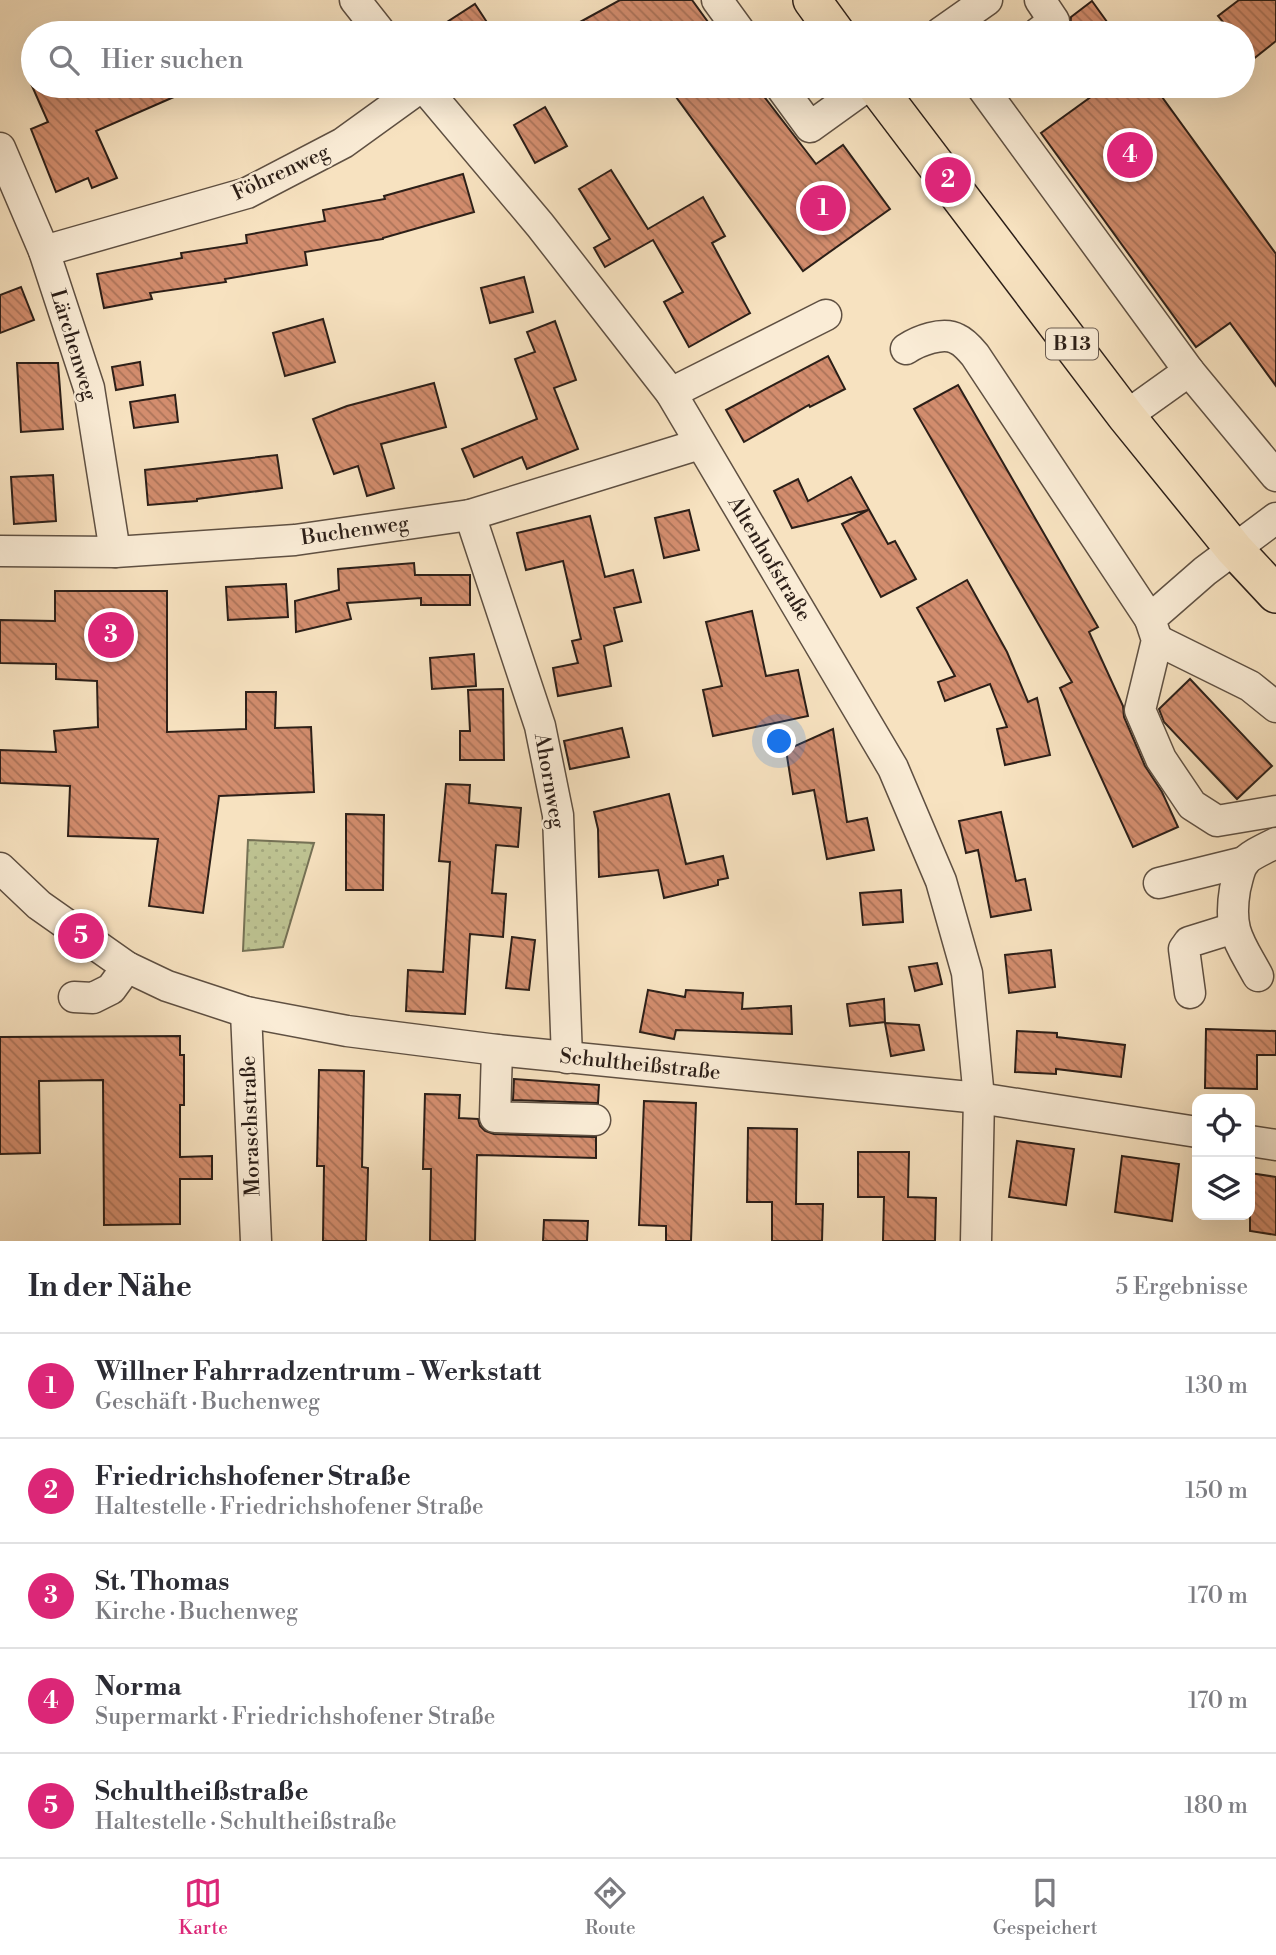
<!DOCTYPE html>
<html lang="de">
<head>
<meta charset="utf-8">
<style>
  body { margin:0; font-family:"Libre Bodoni",serif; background:#f2f2f3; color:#2b2b33 }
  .controls { position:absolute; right:21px; bottom:21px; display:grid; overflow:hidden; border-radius:14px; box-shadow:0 7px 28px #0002 }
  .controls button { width:63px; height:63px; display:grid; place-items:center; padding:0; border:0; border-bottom:2px solid #e1e1e2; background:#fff; color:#2b2b33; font:35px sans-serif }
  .you { position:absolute; left:780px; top:742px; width:24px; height:24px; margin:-18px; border:5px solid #fff; border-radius:50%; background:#1a73e8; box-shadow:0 0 0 10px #1a73e833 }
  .badge { display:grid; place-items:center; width:46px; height:46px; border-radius:50%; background:#db2777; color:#fff; font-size:23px; font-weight:700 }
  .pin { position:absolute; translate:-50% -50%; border:4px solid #fff; box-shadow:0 2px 7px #0006 }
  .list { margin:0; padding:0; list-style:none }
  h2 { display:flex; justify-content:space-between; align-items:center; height:91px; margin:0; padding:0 28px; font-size:30px }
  h2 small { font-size:23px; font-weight:400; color:#7c7c81 }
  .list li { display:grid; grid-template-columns:46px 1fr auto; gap:21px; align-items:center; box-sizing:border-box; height:105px; padding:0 28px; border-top:2px solid #e1e1e2 }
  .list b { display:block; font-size:26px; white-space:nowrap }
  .list p { margin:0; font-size:23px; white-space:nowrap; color:#7c7c81 }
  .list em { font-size:23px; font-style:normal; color:#7c7c81 }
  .icon { flex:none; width:38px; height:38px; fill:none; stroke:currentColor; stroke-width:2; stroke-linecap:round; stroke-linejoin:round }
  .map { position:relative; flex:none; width:1276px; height:1241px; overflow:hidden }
  .search { position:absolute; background:#fff; box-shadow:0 7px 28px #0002; left:21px; right:21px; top:21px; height:77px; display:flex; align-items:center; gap:18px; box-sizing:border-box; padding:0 24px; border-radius:38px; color:#7c7c81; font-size:26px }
  .sheet { height:616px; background:#fff }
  nav { display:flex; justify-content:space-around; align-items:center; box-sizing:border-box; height:98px; border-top:2px solid #e1e1e2; background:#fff; font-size:19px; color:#7c7c81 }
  nav a { display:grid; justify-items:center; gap:4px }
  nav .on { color:#db2777 }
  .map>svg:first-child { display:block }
</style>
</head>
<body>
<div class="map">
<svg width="1276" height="1241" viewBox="0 0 1276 1241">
  <defs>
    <pattern id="green-dots" width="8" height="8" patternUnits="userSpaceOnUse" patternTransform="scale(1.75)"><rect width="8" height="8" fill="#bec392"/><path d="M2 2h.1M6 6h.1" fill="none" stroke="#a3a77d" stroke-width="1.8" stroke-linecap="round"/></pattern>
    <pattern id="building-back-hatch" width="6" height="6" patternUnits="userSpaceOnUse" patternTransform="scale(1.75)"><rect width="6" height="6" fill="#d38d6e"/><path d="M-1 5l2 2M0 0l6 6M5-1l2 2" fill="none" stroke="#ab7359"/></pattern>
  </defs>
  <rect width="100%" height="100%" fill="#f7e2c0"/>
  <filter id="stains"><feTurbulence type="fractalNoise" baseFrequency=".00286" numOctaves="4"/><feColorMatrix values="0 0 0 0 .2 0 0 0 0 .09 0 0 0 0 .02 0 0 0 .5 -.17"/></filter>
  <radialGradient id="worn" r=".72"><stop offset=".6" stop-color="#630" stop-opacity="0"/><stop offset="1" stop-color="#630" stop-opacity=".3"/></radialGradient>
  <polygon fill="url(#green-dots)" stroke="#757155" stroke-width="2" points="248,840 314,843 283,947 243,951"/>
  <g fill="url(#building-back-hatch)" stroke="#2c1f18" stroke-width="2">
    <polygon points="620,0 692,0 716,33 560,33"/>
    <polygon points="1239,0 1276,0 1276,41 1252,60 1243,48 1243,33 1232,33 1218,16"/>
    <polygon points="1092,1 1115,33 1066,33 1070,28 1071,17"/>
    <polygon points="475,4 494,33 430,33"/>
    <polygon points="32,86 199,86 96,131 117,178 92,188 88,178 56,192 31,129 48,122"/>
    <polygon points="668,86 756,86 816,164 843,145 890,209 803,271"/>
    <polygon points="1106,86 1154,86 1276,254 1276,386 1230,323 1196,347 1041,133"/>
    <polygon points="545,107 567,146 535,163 514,125"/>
    <polygon points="611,170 648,229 703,197 725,236 712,243 750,313 689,347 664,302 683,292 653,240 605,267 594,248 610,239 579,189"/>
    <polygon points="463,174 474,212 383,238 383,239 305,252 307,265 225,279 226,282 150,293 152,299 104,308 97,274 182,258 181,253 247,243 246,235 325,221 323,210 385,199 384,196"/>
    <polygon points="524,277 533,312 490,323 481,288"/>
    <polygon points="21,287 34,320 0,333 0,295"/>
    <polygon points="323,319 335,362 285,376 273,333"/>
    <polygon points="555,321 576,380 554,388 578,449 527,469 522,457 474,477 462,449 537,419 515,359 535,352 527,332"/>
    <polygon points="828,356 845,389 810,407 809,405 744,442 726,410"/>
    <polygon points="140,362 143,385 116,390 112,367"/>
    <polygon points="17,363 58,363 63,429 21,432"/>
    <polygon points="434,383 446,427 381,444 394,488 367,496 358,466 334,474 313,419 347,406"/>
    <polygon points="958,385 1098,627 1089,632 1123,706 1124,717 1145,766 1162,792 1178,827 1133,847 1060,688 1072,682 914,409"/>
    <polygon points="175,395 178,422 134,428 130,402"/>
    <polygon points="277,455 282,488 197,499 197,501 148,505 145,470"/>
    <polygon points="53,475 56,521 14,524 11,477"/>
    <polygon points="851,477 888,544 895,541 916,579 881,597 842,524 868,510 792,528 774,491 798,479 808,501"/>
    <polygon points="689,510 699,550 664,558 655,518"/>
    <polygon points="590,516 605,577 633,570 641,602 614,608 622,641 604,646 611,686 558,696 553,668 578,663 572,641 581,639 563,561 526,570 517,533"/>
    <polygon points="414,563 415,575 470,575 470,605 421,605 421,598 347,603 351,619 296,632 295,601 339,590 338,569"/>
    <polygon points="967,580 1007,652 1028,702 1037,698 1050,755 1005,765 997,729 1007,727 990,684 945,701 938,682 955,676 917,608"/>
    <polygon points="286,584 288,617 228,620 226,587"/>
    <polygon points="55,591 167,591 167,732 246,729 246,692 276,692 275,728 311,727 314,792 219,796 203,913 149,906 158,839 68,836 70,786 0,783 0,750 56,752 54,731 98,727 97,681 56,679 56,664 0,663 0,620 55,621"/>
    <polygon points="752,611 766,676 798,670 808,716 713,736 703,690 722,686 706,622"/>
    <polygon points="474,654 476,686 432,689 430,658"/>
    <polygon points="1190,679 1272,766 1237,799 1164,722 1159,709"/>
    <polygon points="503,689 504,760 460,760 460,731 470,731 468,690"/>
    <polygon points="622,728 629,757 570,769 564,741"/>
    <polygon points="833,729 847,822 867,818 874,850 827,859 814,790 793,794 786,750"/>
    <polygon points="446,784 470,785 469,803 521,808 518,847 496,845 492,893 506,894 503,937 470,934 465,1014 406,1011 408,970 443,972 450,862 439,861"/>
    <polygon points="669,794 686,864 723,856 728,878 718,880 718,885 664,898 658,870 599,877 598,829 594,812"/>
    <polygon points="1001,812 1016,881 1025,879 1031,910 991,917 978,850 966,853 959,821"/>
    <polygon points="346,814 384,815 383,890 346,890"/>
    <polygon points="901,890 903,922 863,925 860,893"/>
    <polygon points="512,937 535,940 529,990 506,988"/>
    <polygon points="1051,950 1055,987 1009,993 1005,955"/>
    <polygon points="937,963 942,984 915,991 909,967"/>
    <polygon points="648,990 685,997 686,990 743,993 742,1009 791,1006 792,1034 676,1030 674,1039 640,1032"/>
    <polygon points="884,999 885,1022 850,1026 847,1004"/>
    <polygon points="885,1023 919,1025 924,1050 891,1056"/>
    <polygon points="1206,1029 1276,1031 1276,1055 1257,1055 1257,1089 1205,1088"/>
    <polygon points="1017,1031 1057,1033 1057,1037 1125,1045 1121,1077 1056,1069 1056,1074 1015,1072"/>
    <polygon points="180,1036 180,1055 184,1055 184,1105 180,1105 180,1157 212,1156 212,1179 180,1179 180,1224 104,1225 103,1080 39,1081 40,1153 0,1154 0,1037"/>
    <polygon points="319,1070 364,1071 362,1167 368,1168 366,1241 323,1241 324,1166 317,1166"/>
    <polygon points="514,1079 599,1085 598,1103 513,1100"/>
    <polygon points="425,1094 460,1095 459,1118 478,1119 480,1126 485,1131 494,1134 596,1137 596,1158 477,1155 475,1241 430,1241 431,1169 423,1169"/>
    <polygon points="644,1101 696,1103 691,1241 666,1241 666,1226 639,1225"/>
    <polygon points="748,1128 797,1129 796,1204 823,1204 822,1241 772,1241 772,1202 747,1202"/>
    <polygon points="1017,1141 1074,1149 1066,1205 1009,1197"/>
    <polygon points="858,1152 909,1152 908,1197 936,1198 935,1241 883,1241 884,1197 858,1197"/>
    <polygon points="1122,1156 1179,1164 1172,1221 1115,1212"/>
    <polygon points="1250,1173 1276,1177 1276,1235 1250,1231"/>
    <polygon points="544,1220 588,1221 587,1241 543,1241"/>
  </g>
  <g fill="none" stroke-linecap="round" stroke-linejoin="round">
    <defs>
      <g id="minor">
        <polyline points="355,0 381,33"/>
        <polyline points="717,0 741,33"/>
        <polyline points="940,33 987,0"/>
        <polyline points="1038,33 1054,21 1040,0"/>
        <polyline points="423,86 540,225 671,393 893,768 941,881 967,973 979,1098 976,1241"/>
        <polyline points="780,86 810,127 867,86"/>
        <polyline points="981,86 1189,371 1276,476"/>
        <polyline points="0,148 44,251 89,388 115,552"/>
        <polyline points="44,251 247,193 343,143 422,86"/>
        <path d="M906 349C918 341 943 331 957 339 964 342 970 349 975 355L1150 619"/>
        <polyline points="671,393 826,315"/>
        <polyline points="1126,416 1189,371"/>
        <polyline points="470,515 540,726 558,815 567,1058"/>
        <polyline points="1276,518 1205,571 1150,619 1157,640 1140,710 1161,759 1192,805 1217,821 1276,811"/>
        <polyline points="0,551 115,552 295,540 470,515 700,444"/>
        <polyline points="1157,640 1250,686 1276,707"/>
        <polyline points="0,868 39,905 127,967 167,986 246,1012 347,1031 497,1050 979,1098 1197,1132"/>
        <polyline points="1159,883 1244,862"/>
        <path d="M1258 976C1239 941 1228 931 1235 889 1237 882 1239 869 1244 863 1248 856 1268 847 1276 843"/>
        <polyline points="1190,993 1184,949 1189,942 1234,928"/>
        <polyline points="74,997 93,998 111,989 127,967"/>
        <polyline points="246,1012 256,1241"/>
        <polyline points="497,1050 495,1117 595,1120"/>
        <polyline points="1250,1141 1276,1145"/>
      </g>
      <g id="major">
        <polyline points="812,0 836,33"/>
        <polyline points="876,86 1126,416 1234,549 1276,594"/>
      </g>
    </defs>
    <use href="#minor" stroke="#5f5042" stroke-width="33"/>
    <use href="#major" stroke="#2c1f18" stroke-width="40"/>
    <use href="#minor" stroke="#faecd6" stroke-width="30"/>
    <use href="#major" stroke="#f7e2c0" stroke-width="37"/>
  </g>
  <g text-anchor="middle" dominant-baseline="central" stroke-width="5" stroke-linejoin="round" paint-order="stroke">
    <rect fill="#faecd6" stroke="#6a5c51" stroke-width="2" x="1046" y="328.5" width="52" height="31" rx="5"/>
    <g font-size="19" font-weight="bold" fill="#2c1f18">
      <text x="1072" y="344">B 13</text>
    </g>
    <g font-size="21" fill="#2c1f18" stroke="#faecd6">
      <text transform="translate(281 173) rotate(-25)">Föhrenweg</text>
      <text transform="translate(73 345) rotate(73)">Lärchenweg</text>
      <text transform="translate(355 531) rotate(-8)">Buchenweg</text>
      <text transform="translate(769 559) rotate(59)">Altenhofstraße</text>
      <text transform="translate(549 781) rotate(80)">Ahornweg</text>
      <text transform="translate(640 1065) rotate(6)">Schultheißstraße</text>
      <text transform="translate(251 1126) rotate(-92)">Moraschstraße</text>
    </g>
  </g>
  <rect width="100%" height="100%" filter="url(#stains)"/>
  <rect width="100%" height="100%" fill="url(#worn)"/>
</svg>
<div class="controls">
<button><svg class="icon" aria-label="locate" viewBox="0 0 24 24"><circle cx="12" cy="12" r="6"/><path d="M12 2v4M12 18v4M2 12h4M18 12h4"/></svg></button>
<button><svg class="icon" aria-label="layers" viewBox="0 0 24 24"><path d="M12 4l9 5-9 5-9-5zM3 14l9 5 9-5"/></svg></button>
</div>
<div class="you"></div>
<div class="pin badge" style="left:823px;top:208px">1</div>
<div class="pin badge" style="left:948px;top:180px">2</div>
<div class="pin badge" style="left:111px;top:635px">3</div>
<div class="pin badge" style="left:1130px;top:155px">4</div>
<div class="pin badge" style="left:81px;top:936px">5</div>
<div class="search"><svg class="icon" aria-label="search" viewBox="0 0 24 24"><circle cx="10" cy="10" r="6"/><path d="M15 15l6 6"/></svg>Hier suchen</div>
</div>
<section class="sheet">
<h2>In der Nähe<small>5 Ergebnisse</small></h2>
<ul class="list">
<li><span class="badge">1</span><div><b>Willner Fahrradzentrum - Werkstatt</b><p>Geschäft · Buchenweg</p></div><em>130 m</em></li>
<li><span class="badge">2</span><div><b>Friedrichshofener Straße</b><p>Haltestelle · Friedrichshofener Straße</p></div><em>150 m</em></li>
<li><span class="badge">3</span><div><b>St. Thomas</b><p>Kirche · Buchenweg</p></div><em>170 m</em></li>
<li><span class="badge">4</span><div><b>Norma</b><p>Supermarkt · Friedrichshofener Straße</p></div><em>170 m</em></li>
<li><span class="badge">5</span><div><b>Schultheißstraße</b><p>Haltestelle · Schultheißstraße</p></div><em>180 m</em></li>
</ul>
</section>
<nav>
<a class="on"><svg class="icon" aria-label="map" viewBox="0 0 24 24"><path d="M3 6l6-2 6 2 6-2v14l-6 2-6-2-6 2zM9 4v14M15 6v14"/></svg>Karte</a>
<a><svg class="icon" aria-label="directions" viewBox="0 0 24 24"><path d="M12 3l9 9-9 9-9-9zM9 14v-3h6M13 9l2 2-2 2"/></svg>Route</a>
<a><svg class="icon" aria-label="saved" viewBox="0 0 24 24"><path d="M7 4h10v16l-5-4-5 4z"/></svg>Gespeichert</a>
</nav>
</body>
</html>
